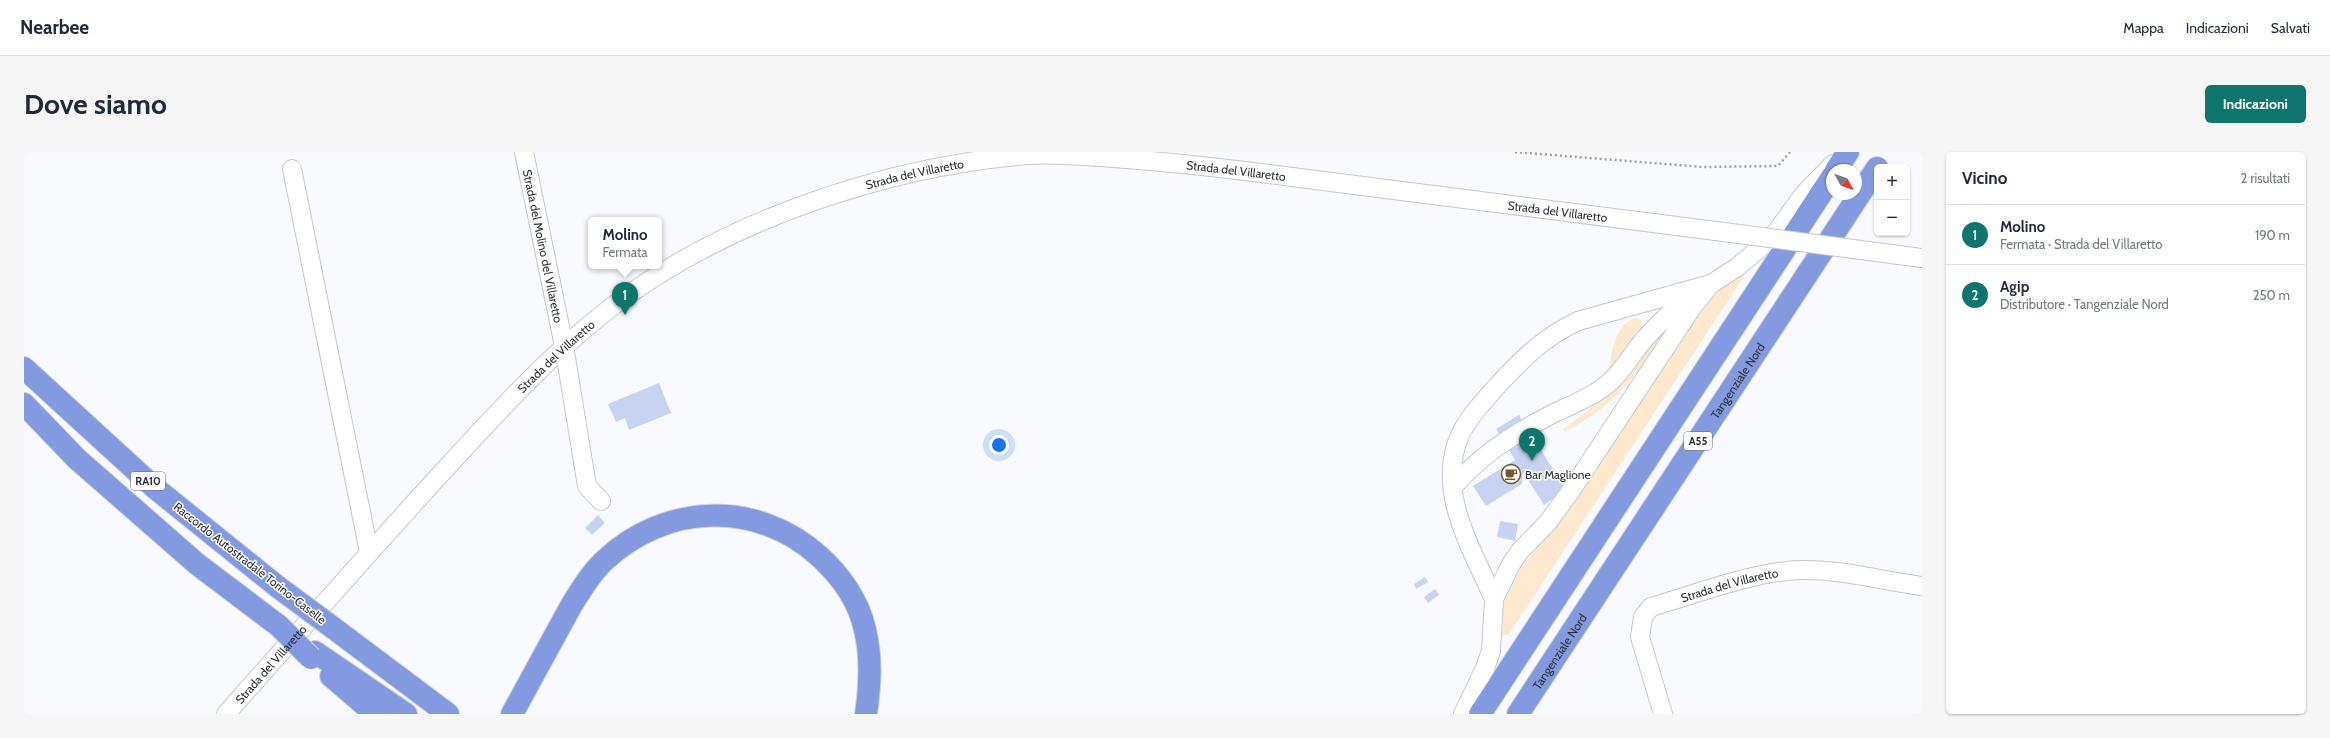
<!DOCTYPE html>
<html lang="it">
<head>
<meta charset="utf-8">
<style>
  body { margin:0; font-family:Cabin,sans-serif; background:#f6f6f7; color:#1f2937 }
  .controls { position:absolute; right:12px; top:12px; display:grid; overflow:hidden; border-radius:6px; box-shadow:0 1px 3px #0004 }
  .controls button { width:36px; height:36px; display:grid; place-items:center; padding:0; border:0; border-bottom:1px solid #e0e1e3; background:#fff; color:#1f2937; font:20px sans-serif }
  .compass { position:absolute; left:1802px; top:12px; width:36px; height:36px; border-radius:50%; background:#fff; box-shadow:0 1px 3px #0004; rotate:130deg }
  .you { position:absolute; left:975px; top:293px; width:14px; height:14px; margin:-10px; border:3px solid #fff; border-radius:50%; background:#1a73e8; box-shadow:0 0 0 6px #1a73e833 }
  .badge { display:grid; place-items:center; width:26px; height:26px; border-radius:50%; background:#0f766e; color:#fff; font-size:13px; font-weight:700 }
  .pin { position:absolute; translate:-50% -33px; filter:drop-shadow(0 1px 2px #0008) }
  .pin::after { content:''; position:absolute; top:21px; width:14px; height:12px; background:inherit; clip-path:polygon(0 0,100% 0,50% 100%) }
  .popup { position:absolute; left:564px; top:65px; width:74px; height:52px; box-sizing:border-box; display:grid; place-content:center; border-radius:6px; background:#fff; filter:drop-shadow(0 1px 3px #0005); font-size:13px; white-space:nowrap; color:#747a83 }
  .popup b { font-size:15px; color:#1f2937 }
  .popup::after { content:''; position:absolute; left:50%; top:100%; margin-left:-8px; border:8px solid transparent; border-top-color:#fff }
  .list { margin:0; padding:0; list-style:none }
  h2 { display:flex; justify-content:space-between; align-items:center; height:52px; margin:0; padding:0 16px; font-size:17px }
  h2 small { font-size:13px; font-weight:400; color:#747a83 }
  .list li { display:grid; grid-template-columns:26px 1fr auto; gap:12px; align-items:center; box-sizing:border-box; height:60px; padding:0 16px; border-top:1px solid #e0e1e3 }
  .list b { display:block; font-size:15px; white-space:nowrap }
  .list p { margin:0; font-size:13px; white-space:nowrap; color:#747a83 }
  .list em { font-size:13px; font-style:normal; color:#747a83 }
  .map { position:relative; flex:none; width:1898px; height:562px; overflow:hidden; border-radius:6px }
  header { display:flex; align-items:center; gap:24px; box-sizing:border-box; height:56px; padding:0 20px; background:#fff; border-bottom:1px solid #e0e1e3 }
  header strong { font-size:19px }
  nav { display:flex; gap:22px; margin-inline-start:auto; font-size:14px }
  .intro { display:flex; align-items:center; justify-content:space-between; box-sizing:border-box; height:96px; padding:0 24px }
  h1 { margin:0; font-size:28px }
  .button { padding:10px 18px; border-radius:6px; background:#0f766e; color:#fff; font-size:14px; font-weight:700 }
  main { display:flex; gap:24px; padding:0 24px }
  aside { flex:1; background:#fff; border-radius:6px; box-shadow:0 1px 3px #0004 }
  .map>svg:first-child { display:block }
</style>
</head>
<body>
<header>
<strong>Nearbee</strong>
<nav><a>Mappa</a><a>Indicazioni</a><a>Salvati</a></nav>
</header>
<div class="intro"><h1>Dove siamo</h1><a class="button">Indicazioni</a></div>
<main>
<div class="map">
<svg width="1898" height="562" viewBox="0 0 1898 562">
  <rect width="100%" height="100%" fill="#f8faff"/>
  <g fill="#fee9ce">
    <polygon points="1716,121 1719,126 1485,482 1476,484 1479,451 1489,426 1532,372 1682,149"/>
    <path d="M1611 166 1617 168 1618 179 1588 218H1585C1587 198 1592 173 1611 166Z"/>
    <path d="M1640 177 1642 181C1613 224 1588 256 1540 280L1539 277C1581 249 1608 215 1640 177Z"/>
  </g>
  <g fill="#c8d3f3">
    <polygon points="635,231 647,261 605,278 601,266 592,270 584,252"/>
    <polygon points="1495,263 1542,338 1520,353 1499,320 1498,332 1462,354 1449,334 1491,308 1472,277"/>
    <polygon points="574,363 581,371 568,383 561,376"/>
    <polygon points="1476,369 1494,372 1491,389 1473,385"/>
    <polygon points="1401,425 1404,430 1392,437 1390,432"/>
    <polygon points="1411,437 1415,443 1404,451 1400,445"/>
  </g>
  <g fill="none" stroke-linecap="round" stroke-linejoin="round">
    <defs>
      <g id="minor">
        <path id="s1" d="M500 0 540 194 563 334 577 349"/>
        <polyline points="268,17 345,400"/>
        <polyline points="1875,103 1898,106"/>
        <path d="M1430 334C1454 306 1486 284 1519 267 1540 255 1567 247 1586 230 1598 219 1607 204 1618 190 1634 171 1650 156 1672 142"/>
        <path d="M1470 447C1448 397 1410 337 1437 281 1446 263 1461 248 1474 233 1500 205 1519 186 1554 169L1687 132"/>
        <path id="s2" d="M202 562C272 483 342 404 413 326 471 263 528 199 597 148 709 66 866 14 1004 3 1032 1 1061 4 1089 6 1149 10 1208 17 1268 25 1409 43 1551 61 1692 79"/>
        <polyline points="1439,562 1461,516 1467,499 1470,447 1487,412 1496,399 1525,369 1546,340 1669,154 1687,132 1712,116 1736,96 1753,79 1779,43 1809,12"/>
        <path id="s3" d="M1639 562 1616 485 1619 465 1627 455C1672 442 1731 419 1777 418 1818 417 1858 429 1898 434"/>
      </g>
      <g id="highway">
        <polyline points="1812,18 1824,0"/>
        <polyline points="0,216 131,336 254,435"/>
        <polyline points="0,252 53,307 173,412 255,474"/>
        <polyline points="308,475 424,562"/>
        <polyline points="291,500 382,562"/>
        <polyline points="307,524 351,562"/>
        <path d="M488 562 547 454C557 438 567 421 581 408 642 351 733 348 795 404 816 423 835 449 841 478 848 506 846 534 842 562"/>
        <polyline points="1456,562 1808,25"/>
        <path id="s4" d="M1494 562 1853 16"/>
      </g>
    </defs>
    <use href="#minor" stroke="#c3c7d3" stroke-width="20"/>
    <use href="#highway" stroke="#d5d5d6" stroke-width="24"/>
    <polyline stroke="#9fa1a6" stroke-width="2.5" stroke-dasharray="2 3" stroke-linecap="butt" points="1491,0 1679,15 1754,14 1766,0"/>
    <use href="#minor" stroke="#fff" stroke-width="18"/>
    <use href="#highway" stroke="#839ae1" stroke-width="22"/>
    <defs>
      <polyline id="minor-bridge" points="1692,79 1875,103"/>
      <g id="highway-bridge">
        <polyline points="254,435 308,475"/>
        <polyline points="255,474 287,506"/>
      </g>
    </defs>
    <use href="#minor-bridge" stroke="#c3c7d3" stroke-width="20" stroke-linecap="butt"/>
    <use href="#highway-bridge" stroke="#d5d5d6" stroke-width="24" stroke-linecap="butt"/>
    <use href="#minor-bridge" stroke="#fff" stroke-width="18"/>
    <use href="#highway-bridge" stroke="#839ae1" stroke-width="22"/>
  </g>
  <defs>
    <symbol id="cafe-ring" viewBox="-11 -11 22 22"><circle r="9.5" fill="#fff" stroke="#76582d" stroke-width="1.5"/><path d="M-5.5-4.5H6V0H3Q3 3.5 0 3.5H-2.5Q-5.5 3.5-5.5 0ZM3-3.2v2h1.7v-2ZM-6 4.5H4V6H-6Z" fill="#76582d"/></symbol>
  </defs>
  <g fill-rule="evenodd">
    <use href="#cafe-ring" x="1476" y="311" width="22" height="22"/>
  </g>
  <g text-anchor="middle" dominant-baseline="central" stroke-width="3" stroke-linejoin="round" paint-order="stroke">
    <g fill="#fff" stroke="#6c6d71" stroke-width="1">
      <rect x="1660" y="280" width="28" height="18" rx="3"/>
      <rect x="107" y="320" width="34" height="18" rx="3"/>
    </g>
    <g font-size="11" font-weight="bold" fill="#2d2f34">
      <text x="1674" y="289">A55</text>
      <text x="124" y="329">RA10</text>
    </g>
    <g font-size="12" fill="#2d2f34" stroke="#fff">
      <text stroke="none"><textPath href="#s2" startOffset="1219">Strada del Villaretto</textPath></text>
      <text stroke="none"><textPath href="#s2" startOffset="895">Strada del Villaretto</textPath></text>
      <text stroke="none"><textPath href="#s2" startOffset="1543">Strada del Villaretto</textPath></text>
      <text stroke="none"><textPath href="#s1" startOffset="96">Strada del Molino del Villaretto</textPath></text>
      <text stroke="none"><textPath href="#s2" startOffset="487">Strada del Villaretto</textPath></text>
      <text stroke="none"><textPath href="#s4" startOffset="399">Tangenziale Nord</textPath></text>
      <text transform="translate(226 411) rotate(38)">Raccordo Autostradale Torino-Caselle</text>
      <text stroke="none"><textPath href="#s3" startOffset="195">Strada del Villaretto</textPath></text>
      <text stroke="none"><textPath href="#s4" startOffset="75">Tangenziale Nord</textPath></text>
      <text stroke="none"><textPath href="#s2" startOffset="67">Strada del Villaretto</textPath></text>
    </g>
    <g font-size="12" fill="#2d2f34" stroke="#fff" text-anchor="start">
      <text x="1501" y="322">Bar Maglione</text>
    </g>
  </g>
</svg>
<div class="controls">
<button>+</button>
<button>−</button>
</div>
<svg class="compass" viewBox="-18 -18 36 36"><path d="M0-13l5 13h-10z" fill="#e53935"/><path d="M0 13l5-13h-10z" fill="#747a83"/></svg>
<div class="you"></div>
<div class="pin badge" style="left:601px;top:163px">1</div>
<div class="popup"><b>Molino</b>Fermata</div>
<div class="pin badge" style="left:1508px;top:309px">2</div>
</div>
<aside>
<h2>Vicino<small>2 risultati</small></h2>
<ul class="list">
<li><span class="badge">1</span><div><b>Molino</b><p>Fermata · Strada del Villaretto</p></div><em>190 m</em></li>
<li><span class="badge">2</span><div><b>Agip</b><p>Distributore · Tangenziale Nord</p></div><em>250 m</em></li>
</ul>
</aside>
</main>
</body>
</html>
